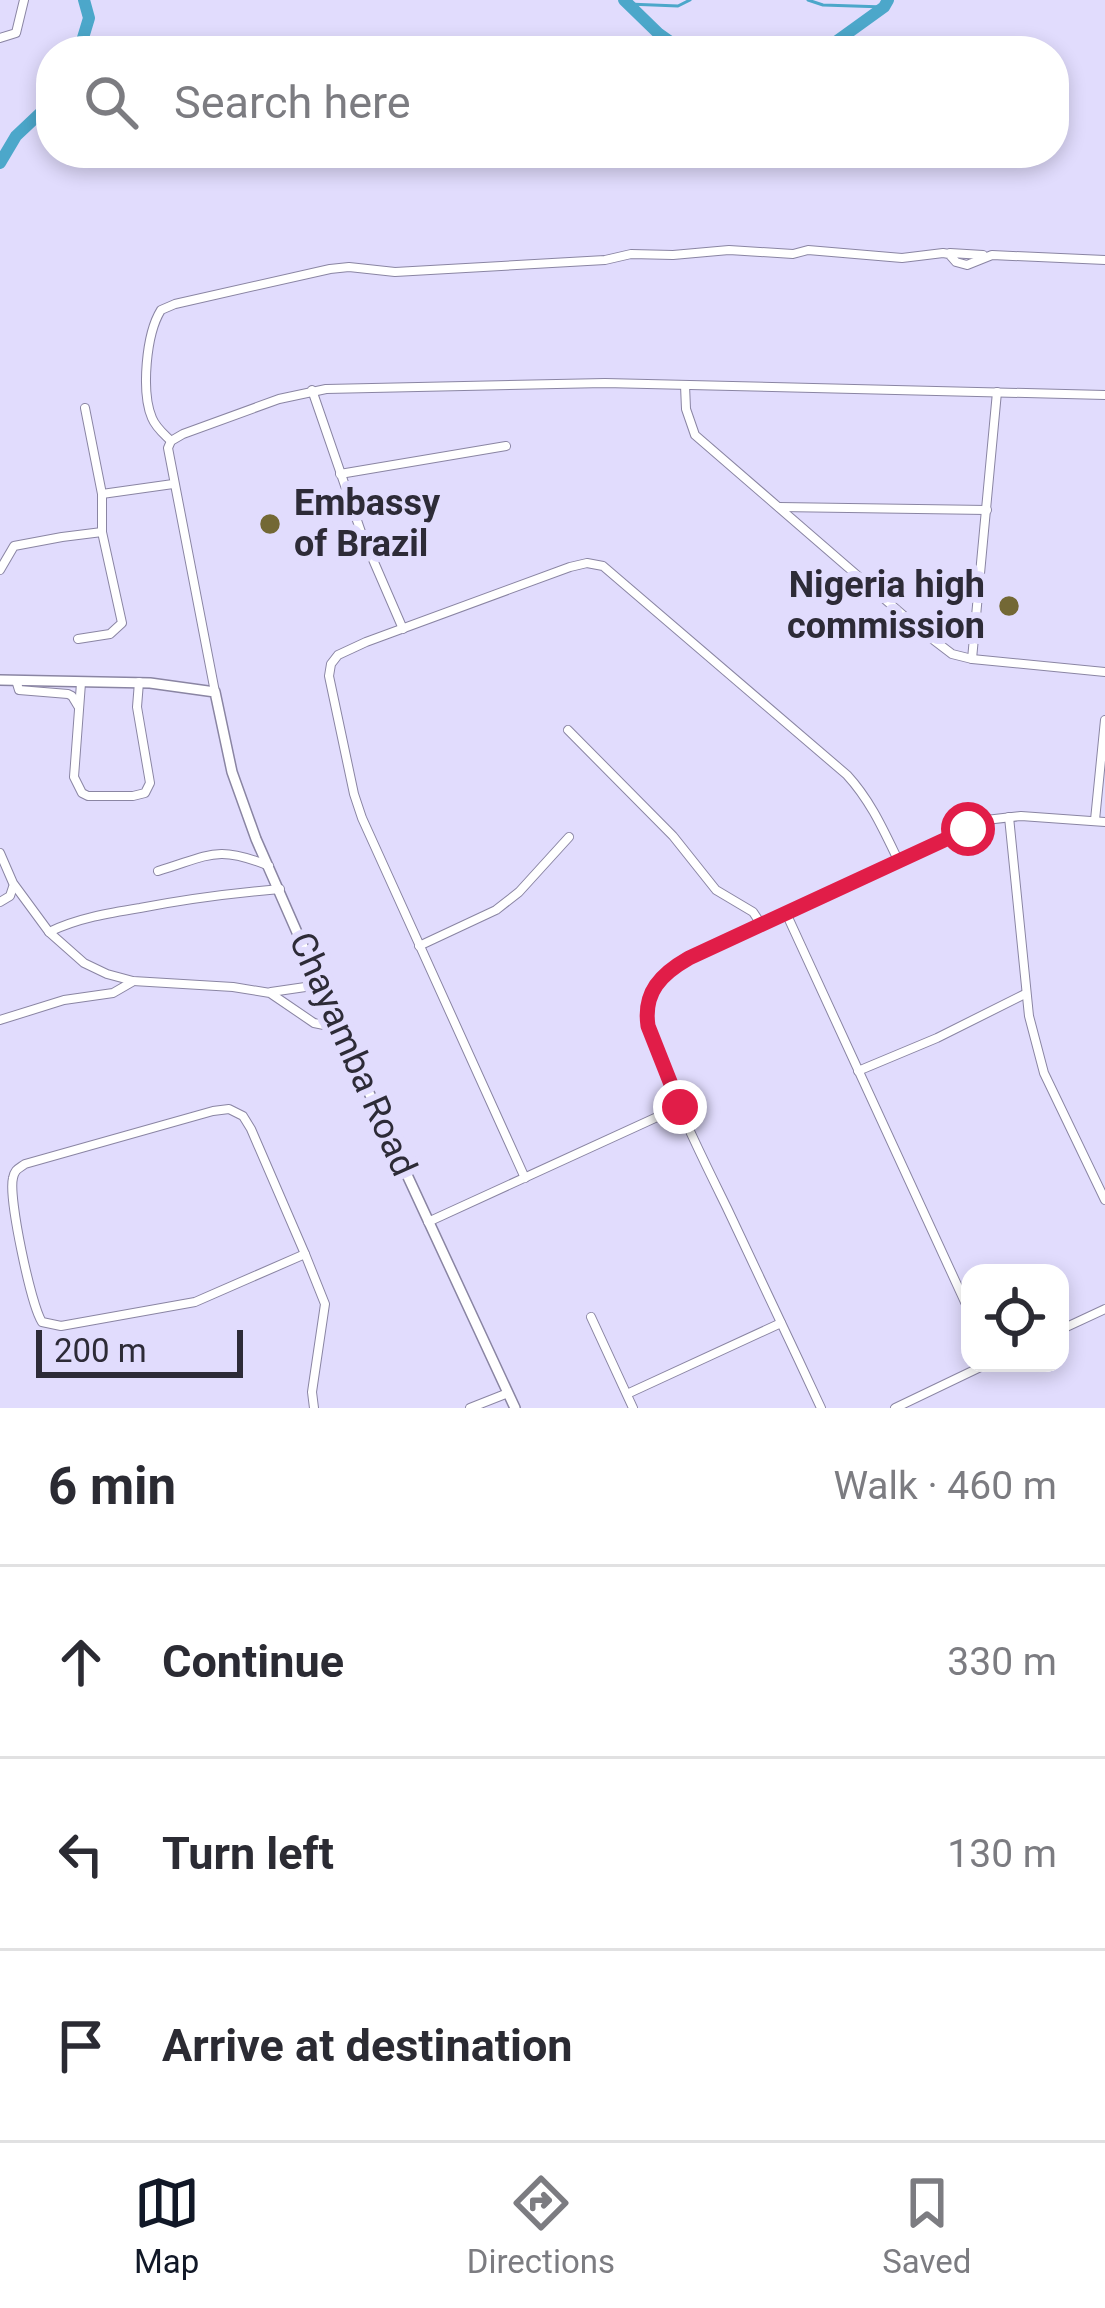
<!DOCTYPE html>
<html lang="en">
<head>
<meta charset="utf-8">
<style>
  body { margin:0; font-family:Roboto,sans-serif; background:#f7f7f7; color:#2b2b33 }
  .controls { position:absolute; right:36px; bottom:36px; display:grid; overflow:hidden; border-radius:24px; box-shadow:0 6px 18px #0003 }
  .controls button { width:108px; height:108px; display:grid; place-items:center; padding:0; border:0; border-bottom:3px solid #e1e1e2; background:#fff; color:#2b2b33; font:60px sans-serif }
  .scale { position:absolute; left:36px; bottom:30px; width:207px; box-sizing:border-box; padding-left:12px; border:6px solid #2d2b37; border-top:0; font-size:33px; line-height:42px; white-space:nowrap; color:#2d2b37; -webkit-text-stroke:9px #e1dcfd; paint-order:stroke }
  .stop { position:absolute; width:36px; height:36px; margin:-27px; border:9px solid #e11d48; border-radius:50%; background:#fff }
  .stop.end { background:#e11d48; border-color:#fff; box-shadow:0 3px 12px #0008 }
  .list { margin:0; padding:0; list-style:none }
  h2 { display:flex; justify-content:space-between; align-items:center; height:156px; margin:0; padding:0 48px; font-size:51px }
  h2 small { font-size:39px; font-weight:400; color:#7c7c81 }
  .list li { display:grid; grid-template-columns:78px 1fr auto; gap:36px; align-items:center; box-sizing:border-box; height:192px; padding:0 48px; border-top:3px solid #e1e1e2 }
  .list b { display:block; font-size:45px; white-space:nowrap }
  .list em { font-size:39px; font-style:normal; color:#7c7c81 }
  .icon { flex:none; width:66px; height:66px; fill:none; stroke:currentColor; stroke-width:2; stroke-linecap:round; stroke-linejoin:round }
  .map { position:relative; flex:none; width:1105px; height:1408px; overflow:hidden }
  .search { position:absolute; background:#fff; box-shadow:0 6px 18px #0003; left:36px; right:36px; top:36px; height:132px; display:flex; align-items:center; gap:30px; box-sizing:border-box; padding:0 42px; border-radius:48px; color:#7c7c81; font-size:45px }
  .sheet { height:732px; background:#fff }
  nav { display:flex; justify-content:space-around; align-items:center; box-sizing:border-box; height:168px; border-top:3px solid #e1e1e2; background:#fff; font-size:33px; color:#7c7c81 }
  nav a { display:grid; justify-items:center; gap:6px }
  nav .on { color:#111827 }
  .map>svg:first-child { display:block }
</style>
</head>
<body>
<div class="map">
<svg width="1105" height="1408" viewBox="0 0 1105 1408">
  <rect width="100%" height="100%" fill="#e1dcfd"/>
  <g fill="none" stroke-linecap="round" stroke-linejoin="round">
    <g stroke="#4ca7ca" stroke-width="3">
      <polyline points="808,0 823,5 884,7"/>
      <polyline points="628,4 678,6 690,0"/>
    </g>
    <g stroke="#4ca7ca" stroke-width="12">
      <polyline points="624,0 659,34 683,51"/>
      <polyline points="79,51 89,18 84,0"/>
      <polyline points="823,51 884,7 888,0"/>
      <polyline points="0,163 16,136 51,103"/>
    </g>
    <defs>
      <g id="minor">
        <polyline points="0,38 16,33 24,0"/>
        <polyline points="950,253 983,255"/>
        <polyline points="685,385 686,409 695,435 918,628 952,654 972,659 1105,672"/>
        <polyline points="312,390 361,532 403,629"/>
        <path d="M171 441C164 434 156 428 152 418 141 392 146 334 161 310L175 304 330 269 349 267 395 272 605 260 631 254 673 255 729 250 793 254 808 250 902 258 943 253 949 254 956 262 967 265 992 255 1105 260"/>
        <polyline points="340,474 506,446"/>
        <polyline points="102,494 173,484"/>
        <polyline points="779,507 987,510"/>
        <polyline points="0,570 14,546 62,537 102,532"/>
        <polyline points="78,639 110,634 122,623 102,532 102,494 85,408"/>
        <polyline points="972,659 997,392"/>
        <polyline points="16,680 19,690 68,694 72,696 78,706"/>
        <polyline points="81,683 74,777 82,793 88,796 133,796 145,793 150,783 137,707 139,682"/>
        <polyline points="215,692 168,448 171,441 183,434 279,399 326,389 605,383 1105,395"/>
        <polyline points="568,730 673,836 716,890 753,912 761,924"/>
        <polyline points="1009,817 1029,1016 1044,1073 1105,1200"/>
        <polyline points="1095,820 1105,720"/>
        <polyline points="0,853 13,883 49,932 84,963 107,974 133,981 233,987 270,993 314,1023 339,1028"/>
        <path d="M158 871C209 856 216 844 269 866"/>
        <polyline points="0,902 10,896 13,887"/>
        <polyline points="786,913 970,1313"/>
        <path d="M49 932C78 918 109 913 140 908 186 899 233 893 280 889"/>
        <polyline points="419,946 496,910 519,892 569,837"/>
        <polyline points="271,992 319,985"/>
        <polyline points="0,1020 64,1000 113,993 132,982"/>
        <polyline points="858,1071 937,1038 1025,994"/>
        <path d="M229 1109 243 1116 251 1129 305 1254 195 1302 61 1326 42 1322C31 1305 8 1197 13 1178 15 1169 18 1169 25 1164L213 1111Z"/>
        <path d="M525 1178 362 818 354 794 329 676 331 664 338 655 366 642 570 567 587 563 603 566 847 775C870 800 883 829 898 860"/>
        <polyline points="428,1222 679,1107"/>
        <polyline points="305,1254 325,1304 312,1392 314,1408"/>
        <polyline points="591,1317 633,1408"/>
        <polyline points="1060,1330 1105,1309"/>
        <polyline points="627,1394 781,1323"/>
        <polyline points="470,1408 508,1393"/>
        <path d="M821 1408C790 1341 758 1274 727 1208 709 1171 641 1038 647 1003 651 980 670 969 689 958L986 820 1021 816 1105 822"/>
        <polyline points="895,1408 989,1363"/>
      </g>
      <polyline id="tertiary" points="0,680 150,683 215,692 232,772 256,839 339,1028 515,1408"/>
    </defs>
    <use href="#minor" stroke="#8a85a3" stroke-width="10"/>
    <use href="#tertiary" stroke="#8a85a3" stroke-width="12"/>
    <use href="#minor" stroke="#fff" stroke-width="8"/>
    <use href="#tertiary" stroke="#fff" stroke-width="9"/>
  </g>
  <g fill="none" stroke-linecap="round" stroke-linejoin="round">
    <path stroke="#e11d48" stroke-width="15" d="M680 1107 648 1026C643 992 661 974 689 958L968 829"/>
  </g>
  <g fill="#736835" stroke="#e1dcfd" stroke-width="4.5">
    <circle cx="270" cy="524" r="12"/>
    <circle cx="1009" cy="606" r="12"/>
  </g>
  <g text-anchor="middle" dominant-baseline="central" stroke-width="12" stroke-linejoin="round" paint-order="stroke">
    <g font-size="36" font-weight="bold" fill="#2d2b37" stroke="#e1dcfd" text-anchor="start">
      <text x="294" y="503">Embassy<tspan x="294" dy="41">of Brazil</tspan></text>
      <text x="985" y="585" text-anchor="end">Nigeria high<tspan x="985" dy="41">commission</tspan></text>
    </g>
    <g font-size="36" fill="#2d2b37" stroke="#e1dcfd">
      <text transform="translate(353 1054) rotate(66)">Chayamba Road</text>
    </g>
  </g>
</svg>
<div class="controls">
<button><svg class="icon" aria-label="locate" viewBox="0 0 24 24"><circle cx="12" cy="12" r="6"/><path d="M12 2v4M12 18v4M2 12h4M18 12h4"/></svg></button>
</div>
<div class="scale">200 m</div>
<div class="stop" style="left:968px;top:829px"></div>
<div class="stop end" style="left:680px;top:1107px"></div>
<div class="search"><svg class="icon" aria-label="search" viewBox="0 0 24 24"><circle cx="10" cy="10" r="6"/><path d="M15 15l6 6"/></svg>Search here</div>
</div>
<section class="sheet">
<h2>6 min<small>Walk · 460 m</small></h2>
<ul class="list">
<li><svg class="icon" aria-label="ahead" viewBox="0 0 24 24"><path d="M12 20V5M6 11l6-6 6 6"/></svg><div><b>Continue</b></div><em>330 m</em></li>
<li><svg class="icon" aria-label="left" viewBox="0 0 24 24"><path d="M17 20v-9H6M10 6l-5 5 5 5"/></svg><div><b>Turn left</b></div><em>130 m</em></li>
<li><svg class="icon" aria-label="arrive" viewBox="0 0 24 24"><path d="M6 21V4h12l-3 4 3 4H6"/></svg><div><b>Arrive at destination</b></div></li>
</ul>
</section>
<nav>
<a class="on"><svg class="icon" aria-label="map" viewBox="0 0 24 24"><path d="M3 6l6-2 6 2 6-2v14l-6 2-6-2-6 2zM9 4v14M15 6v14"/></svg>Map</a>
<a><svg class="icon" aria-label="directions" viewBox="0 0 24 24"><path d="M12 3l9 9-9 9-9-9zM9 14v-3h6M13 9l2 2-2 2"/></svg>Directions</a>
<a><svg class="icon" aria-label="saved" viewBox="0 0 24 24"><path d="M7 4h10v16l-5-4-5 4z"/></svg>Saved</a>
</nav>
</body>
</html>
